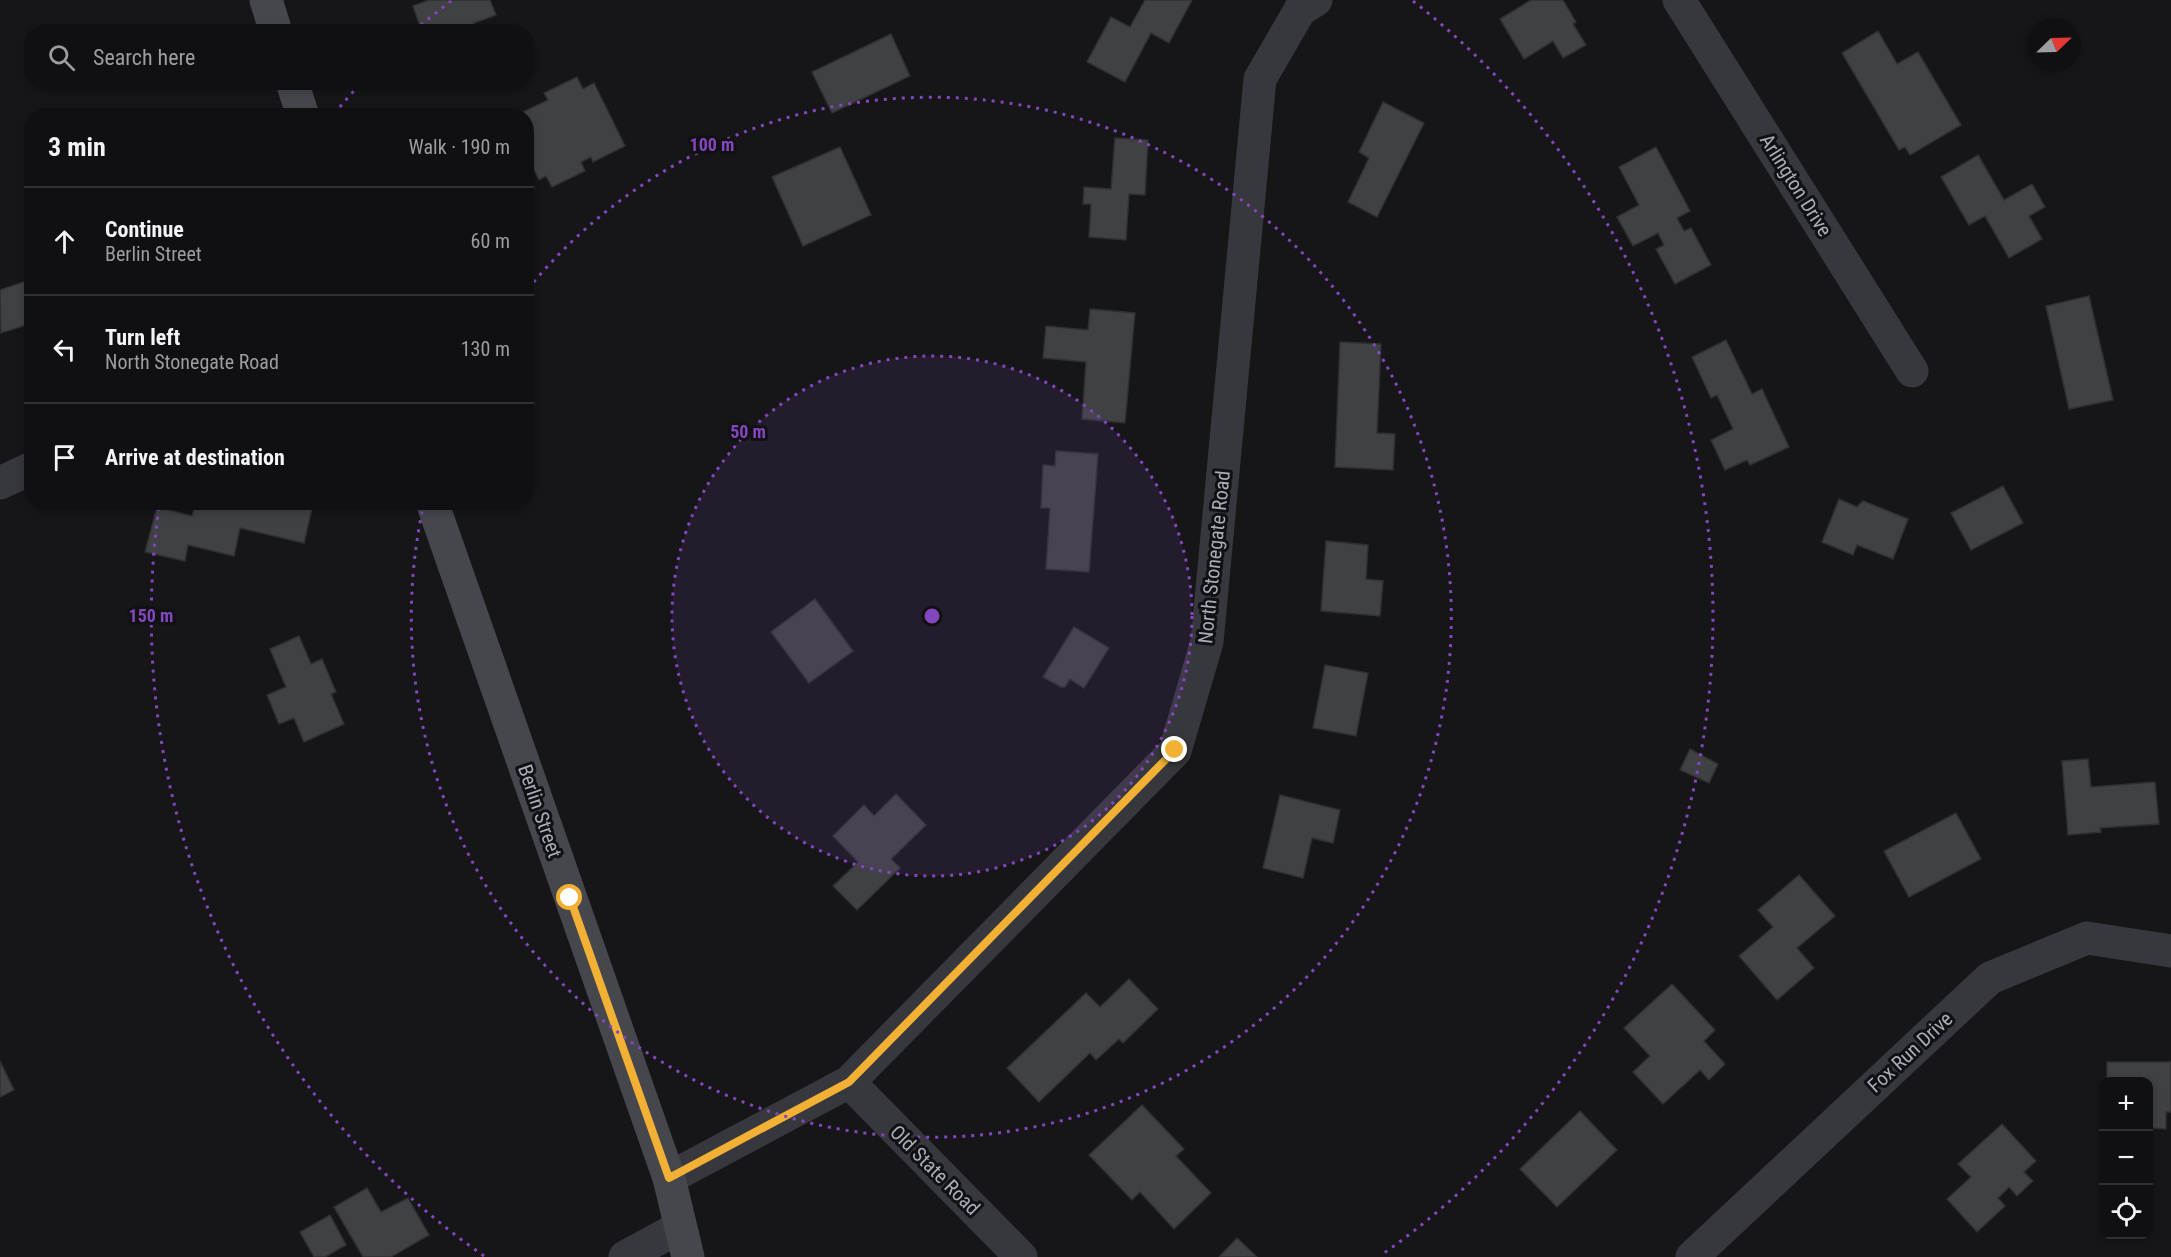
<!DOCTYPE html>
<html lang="en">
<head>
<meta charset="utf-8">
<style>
  body { margin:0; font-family:"Roboto Condensed",sans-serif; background:#19191b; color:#f1f3f6 }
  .controls { position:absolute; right:18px; bottom:18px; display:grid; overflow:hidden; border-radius:12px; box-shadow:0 3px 9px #0003 }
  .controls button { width:54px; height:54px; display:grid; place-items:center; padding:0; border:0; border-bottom:2px solid #303032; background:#101012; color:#f1f3f6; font:30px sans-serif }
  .compass { position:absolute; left:2027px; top:18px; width:54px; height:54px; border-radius:50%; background:#101012; box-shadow:0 3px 9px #0003; rotate:67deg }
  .stop { position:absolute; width:18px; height:18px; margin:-14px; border:4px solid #f2b134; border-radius:50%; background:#fff }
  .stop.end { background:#f2b134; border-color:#fff; box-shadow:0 2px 6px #0008 }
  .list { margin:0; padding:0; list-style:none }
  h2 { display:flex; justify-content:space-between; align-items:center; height:78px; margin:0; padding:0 24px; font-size:26px }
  h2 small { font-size:20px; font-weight:400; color:#9c9d9f }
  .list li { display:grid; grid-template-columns:39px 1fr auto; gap:18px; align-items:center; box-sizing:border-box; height:108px; padding:0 24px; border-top:2px solid #303032 }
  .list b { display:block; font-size:22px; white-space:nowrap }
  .list p { margin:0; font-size:20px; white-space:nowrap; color:#9c9d9f }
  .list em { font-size:20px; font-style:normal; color:#9c9d9f }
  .icon { flex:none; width:33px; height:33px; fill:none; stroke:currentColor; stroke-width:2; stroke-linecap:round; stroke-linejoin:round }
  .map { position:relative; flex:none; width:2171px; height:1257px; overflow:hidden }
  .search { position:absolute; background:#101012; box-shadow:0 3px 9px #0003; left:24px; top:24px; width:510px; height:66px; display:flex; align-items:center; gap:15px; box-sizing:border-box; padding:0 21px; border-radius:24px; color:#9c9d9f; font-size:22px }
  .panel { position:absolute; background:#101012; box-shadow:0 3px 9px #0003; left:24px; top:108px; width:510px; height:402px; border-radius:24px }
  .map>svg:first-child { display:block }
</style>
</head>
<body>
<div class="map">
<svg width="2171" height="1257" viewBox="0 0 2171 1257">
  <rect width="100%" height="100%" fill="#161618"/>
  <g fill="#404145" stroke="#303034" stroke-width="1.5">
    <polygon points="429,0 490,0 496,15 474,23 477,32 422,32 413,6"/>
    <polygon points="1145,0 1192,0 1169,43 1151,33 1125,82 1087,62 1111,17 1130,27"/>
    <polygon points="1531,0 1563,0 1576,22 1573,24 1586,45 1563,58 1553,41 1524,59 1500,19"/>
    <polygon points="1878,31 1897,64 1918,52 1961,125 1910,155 1905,147 1899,150 1842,53"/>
    <polygon points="891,34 910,76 832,113 812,72"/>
    <polygon points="577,77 583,89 594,83 625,146 593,162 591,157 581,162 585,171 552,187 546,176 539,180 526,154 526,116 515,116 548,100 544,93"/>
    <polygon points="1383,102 1424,123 1377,217 1348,202 1369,158 1359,152"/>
    <polygon points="1115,138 1148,140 1145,195 1129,194 1126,240 1089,237 1091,204 1083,204 1084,187 1111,189"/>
    <polygon points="840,147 871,215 803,246 772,177"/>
    <polygon points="1656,147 1690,211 1677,218 1684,231 1691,228 1711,265 1675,284 1656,249 1664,245 1658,233 1633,246 1617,217 1639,205 1619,167"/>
    <polygon points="1978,155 2004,200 2032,184 2045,207 2029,216 2042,239 2009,258 1985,216 1969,225 1941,177"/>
    <polygon points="32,279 32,323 1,333 0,290"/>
    <polygon points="2089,296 2113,400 2069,409 2046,306"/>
    <polygon points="1090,309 1135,313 1125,423 1082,419 1086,362 1043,358 1046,326 1088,330"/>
    <polygon points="1726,340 1752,394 1762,389 1789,447 1750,465 1747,460 1725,470 1711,440 1733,429 1717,395 1711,398 1692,357"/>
    <polygon points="1340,342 1381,344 1377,433 1395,434 1393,470 1335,467"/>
    <polygon points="1056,451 1098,454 1089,572 1046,569 1050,508 1041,508 1043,465 1055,466"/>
    <polygon points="2003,486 2023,523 1971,550 1951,513"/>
    <polygon points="1839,499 1857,507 1863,501 1908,519 1893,559 1857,545 1853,555 1822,542"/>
    <polygon points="196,502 239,502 260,508 261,502 313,504 304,543 240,528 234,556 188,545 185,561 145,552 157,507 192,516"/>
    <polygon points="1326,541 1368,545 1366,579 1383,581 1380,616 1321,611"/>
    <polygon points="815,599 853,651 809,683 771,632"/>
    <polygon points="1074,627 1109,648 1084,688 1070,679 1065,687 1061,687 1043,677"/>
    <polygon points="299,636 311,664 322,659 336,692 331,694 344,724 304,742 294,718 279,724 267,695 286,687 270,649"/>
    <polygon points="1325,665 1368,673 1356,736 1313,728"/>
    <polygon points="1690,749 1718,764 1709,783 1680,770"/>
    <polygon points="2088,759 2091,787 2155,782 2159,824 2100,828 2101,832 2068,835 2062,761"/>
    <polygon points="896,794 926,825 891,859 900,868 857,910 833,886 858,862 833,836 864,805 874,816"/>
    <polygon points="1280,795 1340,810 1333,843 1312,838 1303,878 1263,868"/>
    <polygon points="1956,813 1981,859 1909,897 1884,851"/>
    <polygon points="1799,875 1835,916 1797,948 1814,968 1777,1000 1739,956 1773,927 1758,910"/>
    <polygon points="1129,979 1158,1009 1123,1043 1119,1039 1096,1060 1090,1053 1039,1102 1007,1068 1086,993 1100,1007"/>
    <polygon points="1672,984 1715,1030 1704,1041 1725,1064 1709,1080 1700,1070 1663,1104 1633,1072 1650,1056 1624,1028"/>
    <polygon points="0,1061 14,1090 0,1097"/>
    <polygon points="2107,1062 2171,1062 2171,1112 2166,1112 2166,1129 2148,1128 2148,1082 2107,1082"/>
    <polygon points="1142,1105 1184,1149 1176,1156 1211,1193 1174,1229 1140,1192 1132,1200 1089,1155"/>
    <polygon points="1580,1111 1617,1150 1557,1207 1520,1169"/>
    <polygon points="2002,1124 2036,1161 2024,1172 2033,1181 2017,1196 2009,1187 1998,1198 2005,1206 1977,1232 1947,1199 1971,1177 1958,1164"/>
    <polygon points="367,1188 381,1212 408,1198 429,1235 391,1257 363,1257 334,1207"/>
    <polygon points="330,1215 346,1245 325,1257 314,1257 300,1232"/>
    <polygon points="1237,1238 1257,1257 1219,1257"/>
  </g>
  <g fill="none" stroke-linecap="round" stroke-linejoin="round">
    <g stroke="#37383d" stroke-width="33">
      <polyline points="1679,0 1912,371"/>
      <polyline points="0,483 32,468"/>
      <polyline points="849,1082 1021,1257"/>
      <polyline points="669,1178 849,1082 1175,751 1207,642 1260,79 1300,10 1316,0"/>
      <polyline points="625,1257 680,1227"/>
      <polyline points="1692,1257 1990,978 2087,938 2171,951"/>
    </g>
    <g stroke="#45474d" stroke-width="33">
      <polyline points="266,0 276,32"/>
      <polyline points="292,82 303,116"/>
      <polyline points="432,502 669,1178 688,1257"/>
    </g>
  </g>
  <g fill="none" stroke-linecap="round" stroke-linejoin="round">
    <polyline stroke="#f2b134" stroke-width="8" points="570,898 669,1178 849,1082 1175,750"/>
  </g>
  <circle cx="932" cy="616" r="260" fill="#8446be" fill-opacity=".12"/>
  <g fill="none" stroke="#8446be" stroke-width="3" stroke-dasharray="3 6">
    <circle cx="932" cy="616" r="260"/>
    <path d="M528 289A520 520 0 1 1 424 503"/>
    <path d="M484 1256A781 781 0 0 1 159 507M334 114A781 781 0 0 1 361 83M414 31A781 781 0 0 1 451 1M1413 1A781 781 0 0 1 1380 1256"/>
  </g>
  <g text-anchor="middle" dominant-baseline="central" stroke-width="6" stroke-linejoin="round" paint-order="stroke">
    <g font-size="20" fill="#a8adb8" stroke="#111113">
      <text transform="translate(1796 185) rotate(58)">Arlington Drive</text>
      <text transform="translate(1214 557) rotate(-84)">North Stonegate Road</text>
      <text transform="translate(540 811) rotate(71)">Berlin Street</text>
      <text transform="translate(1910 1052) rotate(-43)">Fox Run Drive</text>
      <text transform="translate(935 1170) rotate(45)">Old State Road</text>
    </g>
  </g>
  <circle cx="932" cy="616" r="9" fill="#8446be" stroke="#111113" stroke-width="3"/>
  <g font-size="18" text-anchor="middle" font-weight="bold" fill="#8446be" stroke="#111113" stroke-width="6" stroke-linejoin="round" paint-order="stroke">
    <text x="712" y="151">100 m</text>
    <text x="748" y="438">50 m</text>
    <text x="151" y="622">150 m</text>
  </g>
</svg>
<div class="controls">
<button>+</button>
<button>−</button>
<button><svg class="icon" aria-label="locate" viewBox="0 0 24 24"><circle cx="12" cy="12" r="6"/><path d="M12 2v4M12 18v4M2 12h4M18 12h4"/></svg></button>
</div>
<svg class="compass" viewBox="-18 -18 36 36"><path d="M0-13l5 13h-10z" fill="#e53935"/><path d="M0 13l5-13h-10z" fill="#9c9d9f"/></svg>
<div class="stop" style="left:570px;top:898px"></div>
<div class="stop end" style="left:1175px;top:750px"></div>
<div class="search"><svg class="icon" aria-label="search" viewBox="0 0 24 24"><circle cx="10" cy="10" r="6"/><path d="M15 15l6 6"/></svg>Search here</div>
<section class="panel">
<h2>3 min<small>Walk · 190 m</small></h2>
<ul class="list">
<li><svg class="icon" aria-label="ahead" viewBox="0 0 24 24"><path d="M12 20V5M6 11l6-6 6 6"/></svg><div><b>Continue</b><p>Berlin Street</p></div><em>60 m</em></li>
<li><svg class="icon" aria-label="left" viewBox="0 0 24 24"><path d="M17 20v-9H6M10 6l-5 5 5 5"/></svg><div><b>Turn left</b><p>North Stonegate Road</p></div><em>130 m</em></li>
<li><svg class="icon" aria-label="arrive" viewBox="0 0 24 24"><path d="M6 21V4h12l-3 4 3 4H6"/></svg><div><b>Arrive at destination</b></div></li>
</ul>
</section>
</div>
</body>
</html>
